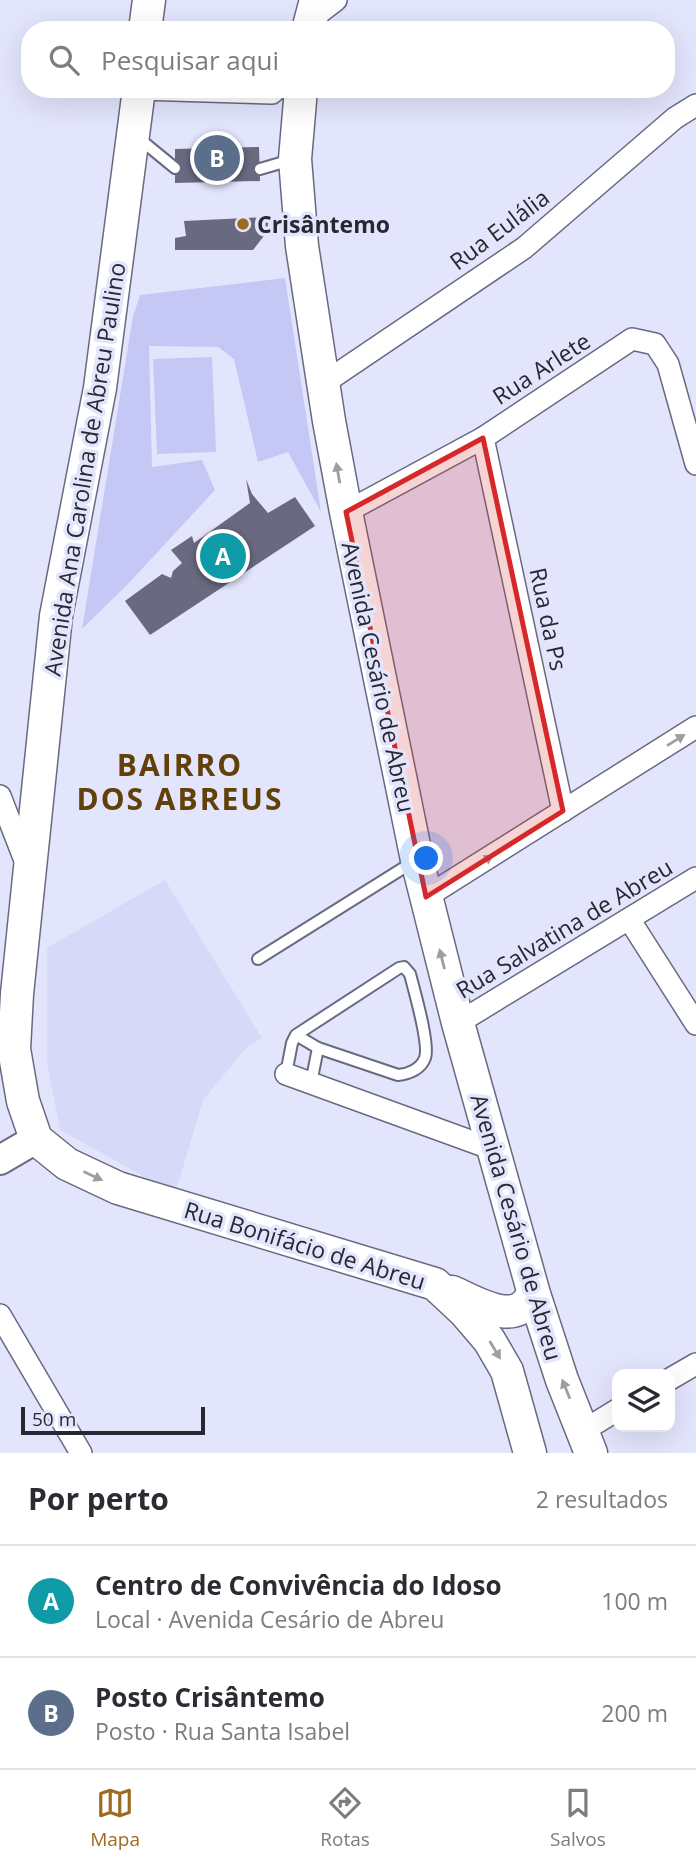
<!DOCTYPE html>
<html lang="pt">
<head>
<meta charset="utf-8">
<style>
  body { margin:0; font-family:"Open Sans",sans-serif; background:#f2f2f3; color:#2b2b33 }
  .controls { position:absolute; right:21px; bottom:21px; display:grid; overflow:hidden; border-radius:14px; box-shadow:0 7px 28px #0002 }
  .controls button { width:63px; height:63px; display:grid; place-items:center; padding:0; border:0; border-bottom:2px solid #e1e1e2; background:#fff; color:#2b2b33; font:35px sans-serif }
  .scale { position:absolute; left:21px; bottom:18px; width:184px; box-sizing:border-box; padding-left:7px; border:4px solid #272831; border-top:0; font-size:19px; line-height:24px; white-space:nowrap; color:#272831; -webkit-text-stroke:5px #e3e5fd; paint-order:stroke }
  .you { position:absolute; left:427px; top:859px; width:24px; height:24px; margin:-18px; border:5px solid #fff; border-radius:50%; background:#1a73e8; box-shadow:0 0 0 10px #1a73e833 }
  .badge { display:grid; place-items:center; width:46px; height:46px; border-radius:50%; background:#9d6b20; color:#fff; font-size:23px; font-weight:700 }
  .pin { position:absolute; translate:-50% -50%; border:4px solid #fff; box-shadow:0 2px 7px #0006 }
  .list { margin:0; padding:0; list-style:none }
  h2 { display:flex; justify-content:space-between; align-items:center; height:91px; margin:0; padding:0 28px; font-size:30px }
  h2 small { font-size:23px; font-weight:400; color:#7c7c81 }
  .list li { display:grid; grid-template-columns:46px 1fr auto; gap:21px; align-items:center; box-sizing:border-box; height:112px; padding:0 28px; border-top:2px solid #e1e1e2 }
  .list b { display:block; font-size:26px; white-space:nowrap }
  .list p { margin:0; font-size:23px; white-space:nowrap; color:#7c7c81 }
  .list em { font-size:23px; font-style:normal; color:#7c7c81 }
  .icon { flex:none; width:38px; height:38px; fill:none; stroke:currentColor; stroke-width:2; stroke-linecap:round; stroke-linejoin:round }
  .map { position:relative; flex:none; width:696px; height:1453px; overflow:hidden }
  .search { position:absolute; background:#fff; box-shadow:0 7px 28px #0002; left:21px; right:21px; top:21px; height:77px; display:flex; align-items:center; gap:18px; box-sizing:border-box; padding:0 24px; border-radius:28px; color:#7c7c81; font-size:26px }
  .sheet { height:315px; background:#fff }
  nav { display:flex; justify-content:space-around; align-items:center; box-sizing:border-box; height:98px; border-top:2px solid #e1e1e2; background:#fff; font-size:19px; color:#7c7c81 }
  nav a { display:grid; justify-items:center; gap:4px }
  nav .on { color:#9d6b20 }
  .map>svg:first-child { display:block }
</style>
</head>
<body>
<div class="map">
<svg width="696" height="1453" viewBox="0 0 696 1453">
  <rect width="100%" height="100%" fill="#e3e5fd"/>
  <polygon fill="#d7d9f8" points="165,880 262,1038 248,1046 203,1100 175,1194 60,1130 47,1063 47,948"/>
  <g fill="#c5c8f5">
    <polygon points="285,278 321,512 288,452 258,462 234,359 218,347 149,346 152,467 202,460 215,490 128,584 82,629 133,316 140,295"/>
    <polygon points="212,357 216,452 157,454 153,359"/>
  </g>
  <g fill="#696a80">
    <polygon points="259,147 260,181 175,183 175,149"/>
    <polygon points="269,217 267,232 253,250 175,250 175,238 186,236 184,221"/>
    <polygon points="246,479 252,494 268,513 295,497 315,526 150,635 125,601 162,574 171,578 173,571 182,563 171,550 192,536 194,543 250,503"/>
  </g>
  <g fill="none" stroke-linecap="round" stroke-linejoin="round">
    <defs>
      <g id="lane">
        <polyline points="136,136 175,168"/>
        <polyline points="260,169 291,160"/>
        <polyline points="258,959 413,862"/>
        <path d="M286 1074 292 1043 296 1035 399 968 404 967 410 974C414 990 430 1044 425 1058 421 1069 409 1074 398 1075L318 1048 296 1035"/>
        <polyline points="311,1083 318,1048"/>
      </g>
      <g id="street">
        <polyline points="310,20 336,0"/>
        <polyline points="139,89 272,93 276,89"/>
        <polyline points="324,383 524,248 675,118 696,105"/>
        <polyline points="483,438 563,811"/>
        <polyline points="346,512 483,438 632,339 655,344 668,364 696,464"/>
        <polyline points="0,796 26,863"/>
        <polyline points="426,897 696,727"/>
        <polyline points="629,919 696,1024"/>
        <polyline points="458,1023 696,878"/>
        <polyline points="286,1074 495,1150"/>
        <polyline points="0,1315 81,1453"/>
        <polyline points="670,1379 696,1364"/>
        <polyline points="583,1431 617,1410"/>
      </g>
      <polyline id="secondary" points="0,1160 36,1139"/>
      <g id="primary">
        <polyline points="145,30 149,0"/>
        <polyline points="308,30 316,0"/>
        <polyline points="139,89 100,388 56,616 17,994 14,1049 23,1101 36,1139 67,1164 118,1188 435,1284 465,1312 489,1340 507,1371 530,1453"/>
        <polyline points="301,89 295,159 302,246 329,421 346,512 417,860 458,1023 534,1294 562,1380 591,1453"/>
        <path d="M452 1292C477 1303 519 1330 533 1292"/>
      </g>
    </defs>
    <use href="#lane" stroke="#696a80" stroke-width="14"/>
    <use href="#street" stroke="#696a80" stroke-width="24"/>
    <use href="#secondary" stroke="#696a80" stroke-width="32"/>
    <use href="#primary" stroke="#696a80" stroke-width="35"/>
    <use href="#lane" stroke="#fff" stroke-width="10"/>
    <use href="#street" stroke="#fff" stroke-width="21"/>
    <use href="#secondary" stroke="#fff" stroke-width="28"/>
    <use href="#primary" stroke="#fff" stroke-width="32"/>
  </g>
  <defs><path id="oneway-solid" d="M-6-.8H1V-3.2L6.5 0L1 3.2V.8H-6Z" transform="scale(1.75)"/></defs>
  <g fill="#9e9ea2">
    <use href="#oneway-solid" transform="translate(338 473) rotate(-100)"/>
    <use href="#oneway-solid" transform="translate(676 740) rotate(-32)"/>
    <use href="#oneway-solid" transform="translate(484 861) rotate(-32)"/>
    <use href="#oneway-solid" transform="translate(442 959) rotate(-104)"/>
    <use href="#oneway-solid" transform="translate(93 1176) rotate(25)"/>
    <use href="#oneway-solid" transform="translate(495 1350) rotate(59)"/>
    <use href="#oneway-solid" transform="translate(566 1389) rotate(-112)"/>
  </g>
  <path fill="#d62828" fill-opacity="0.2" stroke="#d62828" stroke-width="5" stroke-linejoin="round" d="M483 438 563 811 426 897 346 512Z"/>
  <circle fill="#9d6b20" stroke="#e3e5fd" stroke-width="2.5" cx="243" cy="224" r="7"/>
  <g text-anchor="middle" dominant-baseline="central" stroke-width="7" stroke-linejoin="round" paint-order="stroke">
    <g font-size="23" font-weight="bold" fill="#272831" stroke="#e3e5fd" text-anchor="start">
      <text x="257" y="224">Crisântemo</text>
    </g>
    <g font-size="23" fill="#272831" stroke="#e3e5fd">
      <text transform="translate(499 229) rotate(-37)">Rua Eulália</text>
      <text transform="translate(541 368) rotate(-33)">Rua Arlete</text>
      <text transform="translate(84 469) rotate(-81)">Avenida Ana Carolina de Abreu Paulino</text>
      <text transform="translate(549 619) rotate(78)">Rua da Ps</text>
      <text transform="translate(379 677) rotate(78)">Avenida Cesário de Abreu</text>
      <text transform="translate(564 928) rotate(-31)">Rua Salvatina de Abreu</text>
      <text transform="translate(517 1227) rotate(74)">Avenida Cesário de Abreu</text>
      <text transform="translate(305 1245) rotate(17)">Rua Bonifácio de Abreu</text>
    </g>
    <g font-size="30" font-weight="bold" letter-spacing="2" fill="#62400a" stroke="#e3e5fd">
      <text x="180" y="764">BAIRRO<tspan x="180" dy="34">DOS ABREUS</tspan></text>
    </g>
  </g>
</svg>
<div class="controls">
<button><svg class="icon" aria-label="layers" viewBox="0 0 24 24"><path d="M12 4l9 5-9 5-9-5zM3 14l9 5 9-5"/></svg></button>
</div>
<div class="scale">50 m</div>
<div class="you"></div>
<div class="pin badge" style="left:223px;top:556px;background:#0f9aa8">A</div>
<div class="pin badge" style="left:217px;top:158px;background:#5c6f8a">B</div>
<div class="search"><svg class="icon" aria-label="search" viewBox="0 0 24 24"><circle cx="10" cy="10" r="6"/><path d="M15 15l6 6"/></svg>Pesquisar aqui</div>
</div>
<section class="sheet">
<h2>Por perto<small>2 resultados</small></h2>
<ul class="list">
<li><span class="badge" style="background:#0f9aa8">A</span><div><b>Centro de Convivência do Idoso</b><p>Local · Avenida Cesário de Abreu</p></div><em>100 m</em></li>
<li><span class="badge" style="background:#5c6f8a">B</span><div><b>Posto Crisântemo</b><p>Posto · Rua Santa Isabel</p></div><em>200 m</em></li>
</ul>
</section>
<nav>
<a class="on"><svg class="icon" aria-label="map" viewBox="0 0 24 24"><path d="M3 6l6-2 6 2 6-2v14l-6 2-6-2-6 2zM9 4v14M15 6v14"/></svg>Mapa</a>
<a><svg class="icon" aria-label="directions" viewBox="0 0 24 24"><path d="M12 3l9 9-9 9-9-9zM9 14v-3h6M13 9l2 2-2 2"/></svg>Rotas</a>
<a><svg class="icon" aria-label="saved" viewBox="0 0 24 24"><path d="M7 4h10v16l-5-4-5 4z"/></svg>Salvos</a>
</nav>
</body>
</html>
